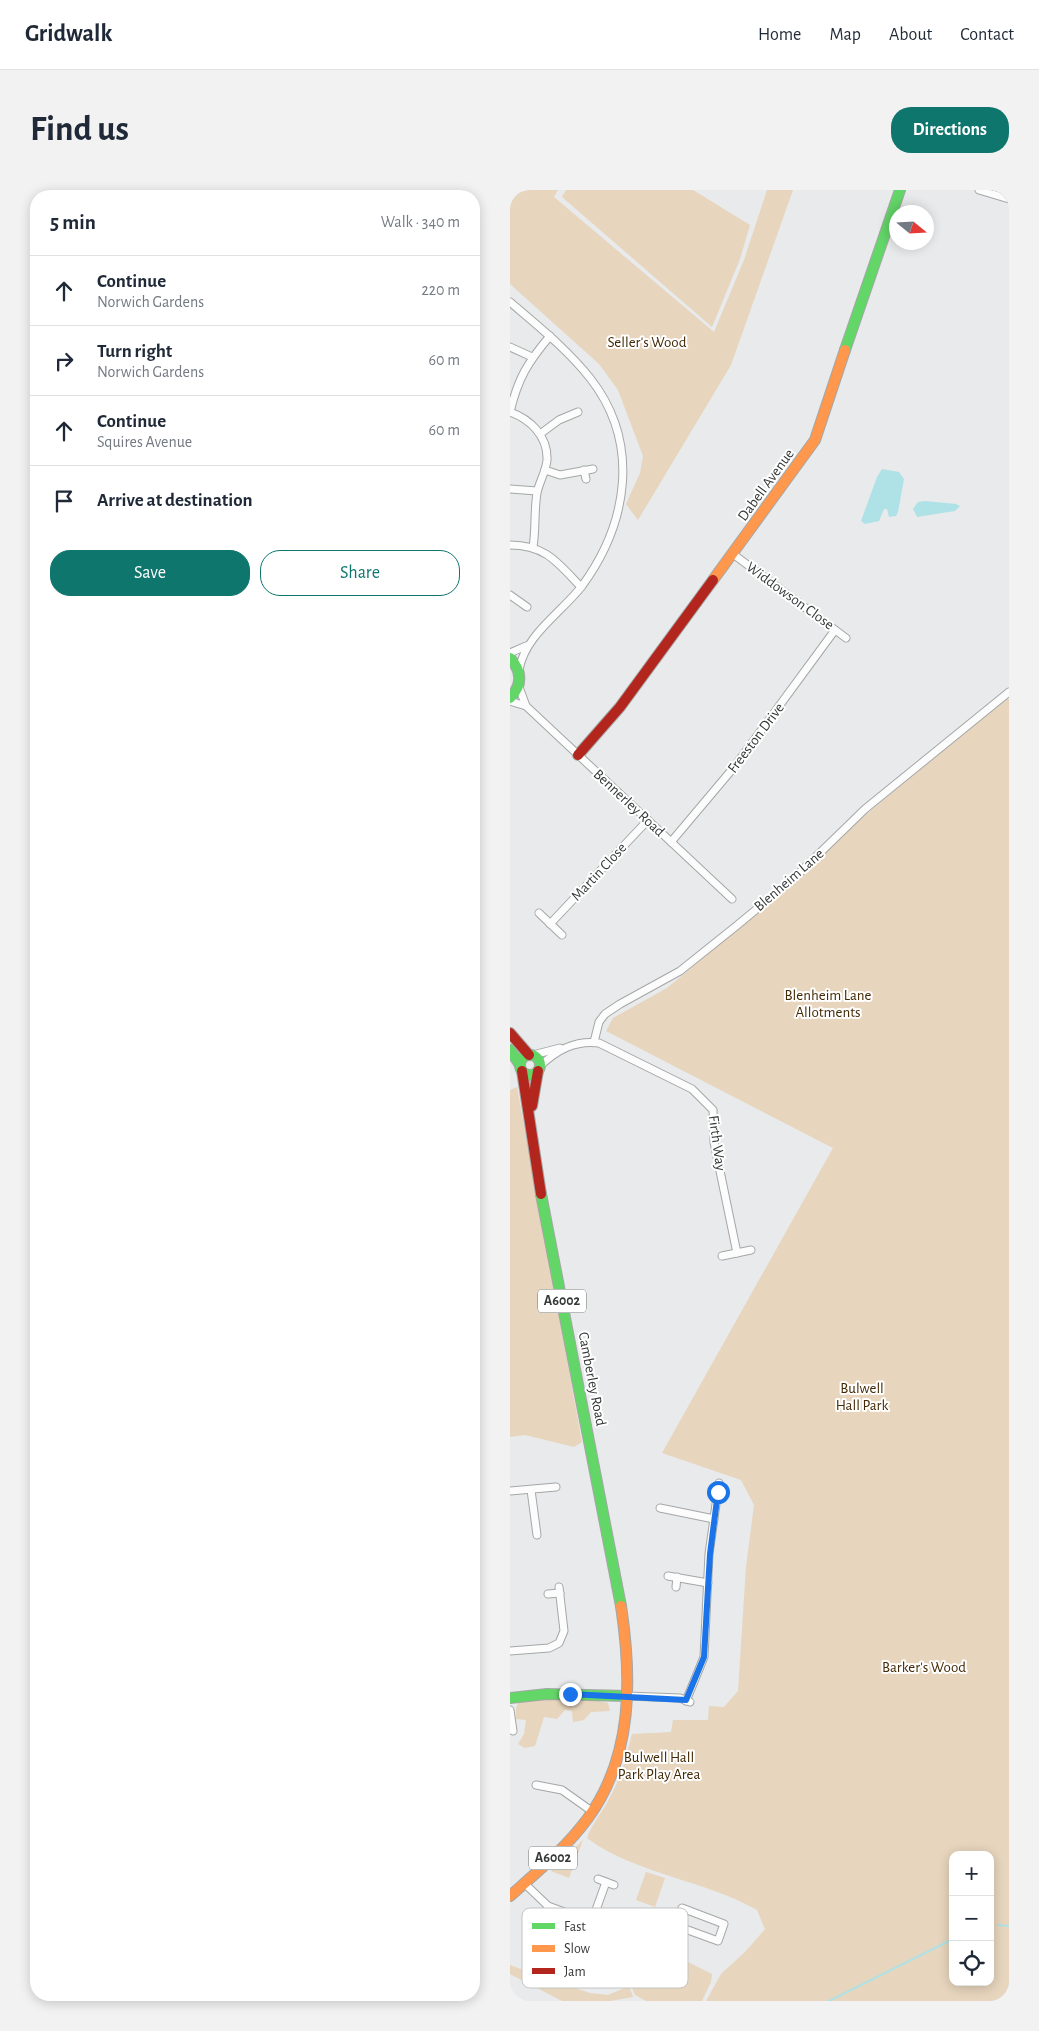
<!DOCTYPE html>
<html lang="en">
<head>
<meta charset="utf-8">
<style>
  body { margin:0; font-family:"Alegreya Sans",sans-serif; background:#f2f2f3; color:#1f2937 }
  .controls { position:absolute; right:15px; bottom:15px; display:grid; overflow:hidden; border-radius:10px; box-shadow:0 2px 12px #0003 }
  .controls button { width:45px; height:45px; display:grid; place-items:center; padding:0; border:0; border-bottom:1px solid #e0e1e3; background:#fff; color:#1f2937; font:25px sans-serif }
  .compass { position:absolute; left:379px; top:15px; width:45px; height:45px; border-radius:50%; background:#fff; box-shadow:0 2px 12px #0003; rotate:108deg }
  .stop { position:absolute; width:15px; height:15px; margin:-11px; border:4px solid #1a73e8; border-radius:50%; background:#fff }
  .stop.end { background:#1a73e8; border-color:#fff; box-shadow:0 1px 5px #0008 }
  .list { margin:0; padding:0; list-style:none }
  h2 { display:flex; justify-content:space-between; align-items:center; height:65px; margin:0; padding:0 20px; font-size:21px }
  h2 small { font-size:16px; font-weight:400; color:#747a83 }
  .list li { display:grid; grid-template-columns:32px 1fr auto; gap:15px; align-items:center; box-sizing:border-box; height:70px; padding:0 20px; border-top:1px solid #e0e1e3 }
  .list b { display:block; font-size:19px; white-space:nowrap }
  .list p { margin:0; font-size:16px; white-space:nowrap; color:#747a83 }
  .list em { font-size:16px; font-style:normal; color:#747a83 }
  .actions { display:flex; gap:10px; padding:15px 20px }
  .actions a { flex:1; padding:11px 0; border:1px solid #0f766e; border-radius:20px; text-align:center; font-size:18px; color:#0f766e }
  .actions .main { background:#0f766e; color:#fff }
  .icon { flex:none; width:28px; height:28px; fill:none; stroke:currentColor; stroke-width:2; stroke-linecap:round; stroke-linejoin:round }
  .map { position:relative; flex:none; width:499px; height:1811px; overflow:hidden; border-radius:20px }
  header { display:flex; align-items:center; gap:30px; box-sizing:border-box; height:70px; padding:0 25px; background:#fff; border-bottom:1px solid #e0e1e3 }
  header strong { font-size:24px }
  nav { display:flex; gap:28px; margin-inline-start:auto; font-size:18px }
  .intro { display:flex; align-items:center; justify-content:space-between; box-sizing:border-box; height:120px; padding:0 30px }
  h1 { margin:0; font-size:35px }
  .button { padding:12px 22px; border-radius:20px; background:#0f766e; color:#fff; font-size:18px; font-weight:700 }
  main { display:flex; gap:30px; padding:0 30px }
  aside { flex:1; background:#fff; border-radius:20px; box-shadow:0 2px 12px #0003 }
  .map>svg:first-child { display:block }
</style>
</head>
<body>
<header>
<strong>Gridwalk</strong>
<nav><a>Home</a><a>Map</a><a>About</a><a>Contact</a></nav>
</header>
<div class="intro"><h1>Find us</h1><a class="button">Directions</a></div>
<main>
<aside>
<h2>5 min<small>Walk · 340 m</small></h2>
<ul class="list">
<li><svg class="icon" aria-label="ahead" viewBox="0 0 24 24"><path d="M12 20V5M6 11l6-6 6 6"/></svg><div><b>Continue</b><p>Norwich Gardens</p></div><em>220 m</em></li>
<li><svg class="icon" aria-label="right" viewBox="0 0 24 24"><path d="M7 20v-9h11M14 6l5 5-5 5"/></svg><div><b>Turn right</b><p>Norwich Gardens</p></div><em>60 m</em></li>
<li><svg class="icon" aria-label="ahead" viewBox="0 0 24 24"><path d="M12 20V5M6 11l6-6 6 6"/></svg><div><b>Continue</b><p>Squires Avenue</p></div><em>60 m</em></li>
<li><svg class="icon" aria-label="arrive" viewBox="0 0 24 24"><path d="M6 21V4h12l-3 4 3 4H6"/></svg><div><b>Arrive at destination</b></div></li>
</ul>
<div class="actions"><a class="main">Save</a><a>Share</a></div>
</aside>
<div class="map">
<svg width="499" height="1811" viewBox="0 0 499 1811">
  <rect width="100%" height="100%" fill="#e8eaeb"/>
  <g fill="#e7d5bd" fill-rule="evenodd">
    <polygon points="0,0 48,0 44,7 204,142 234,70 257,0 283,0 221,175 128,330 116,314 130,283 133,266 108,200 89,174 0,94"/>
    <polygon points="56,0 183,0 240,35 230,69 202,137 52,7"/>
    <path d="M495 509H499V1811H196L211 1784 235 1762 255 1739 247 1720C195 1690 125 1684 77 1648 82 1633 93 1622 100 1607 111 1587 117 1566 122 1544L161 1542 163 1530H198L199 1516 214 1517 228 1501 236 1377 244 1315 231 1290 152 1263 323 958 96 841 103 828 157 798 291 687 341 637ZM443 1665H480V1792H443Z"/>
    <polygon points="7,897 72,1252 64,1257 15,1245 0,1247 0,900"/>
    <polygon points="31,1508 75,1508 98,1513 100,1521 81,1522 74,1530 63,1532 62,1521 55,1520 47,1529 34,1527 25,1556 15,1558 8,1554 14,1544 16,1530 6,1529 6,1518 9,1510"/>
    <polygon points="73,1650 59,1688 41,1681"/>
    <polygon points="136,1682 155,1688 145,1717 126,1710"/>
    <path d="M166 1771H176L202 1784 201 1792 192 1811H136L125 1805 122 1798C125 1783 153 1775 166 1771Z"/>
    <polygon points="0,1775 22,1783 38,1785 53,1794 80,1803 98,1805 119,1796 123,1807 100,1811 52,1811 0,1784"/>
  </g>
  <g fill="#aee2e6">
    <polygon points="372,279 389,282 394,289 388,322 386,326 379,327 377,319 374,319 369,331 355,334 351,331 367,287"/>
    <polygon points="415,311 446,314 450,316 445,321 407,327 403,319 408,312"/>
  </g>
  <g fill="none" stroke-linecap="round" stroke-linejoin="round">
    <g stroke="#aee2e6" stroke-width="2">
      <polyline points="480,1735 483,1735"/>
      <polyline points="488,1735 499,1736"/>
      <polyline points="319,1811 443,1749"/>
    </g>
    <defs>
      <g id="street">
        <polyline points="469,0 499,9"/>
        <path d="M0 112C28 136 57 159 80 188 131 253 118 333 72 396 51 423 15 445 9 480"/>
        <polyline points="0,157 22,167"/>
        <path d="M0 222C20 229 38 246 37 270 36 282 29 292 27 303 24 321 26 339 23 357"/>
        <path d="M0 222C8 188 18 172 40 146"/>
        <polyline points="30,244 49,230 68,222"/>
        <polyline points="35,280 50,285 83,279"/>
        <polyline points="74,280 76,289"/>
        <polyline points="0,299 27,301"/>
        <path d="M0 355C36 355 48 373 71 397"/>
        <polyline points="223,364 336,448"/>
        <polyline points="0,405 17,417"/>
        <polyline points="0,463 16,456"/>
        <polyline points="9,497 16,516 222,709"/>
        <polyline points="0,511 16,516"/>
        <polyline points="161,652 225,576 325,440"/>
        <polyline points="29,723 52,745"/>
        <polyline points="40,734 138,630"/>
        <polyline points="84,852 89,832 95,824 110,814 170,781 225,737 283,689 355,619 499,502"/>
        <polyline points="23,865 50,858"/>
        <path d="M30 876C47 860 65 850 89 853L182 899 203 920 204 952 227 1063"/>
        <polyline points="212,1066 241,1060"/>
        <polyline points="21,1300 27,1345"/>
        <polyline points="0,1301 46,1297"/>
        <polyline points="150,1318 204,1329"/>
        <polyline points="158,1386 198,1393"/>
        <polyline points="166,1397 167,1387"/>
        <polyline points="38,1404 50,1403"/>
        <polyline points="0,1461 39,1458 49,1453 54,1441 49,1397"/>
        <polyline points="117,1506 170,1508 180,1512"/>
        <polyline points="176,1511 194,1467 199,1364 209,1293"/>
        <polyline points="0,1520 3,1541"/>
        <polyline points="26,1595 52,1600 83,1622"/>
        <polyline points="88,1689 104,1695"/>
        <polyline points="14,1693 38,1716 123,1747 145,1746 164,1738 172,1718 214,1734 208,1751 167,1736"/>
        <polyline points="82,1731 96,1692"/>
        <polyline points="22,1749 27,1744 38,1716"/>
        <polyline points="101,1768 110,1742"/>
      </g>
      <g id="fast">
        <polyline points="335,160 390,0"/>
        <path d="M0 468C12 481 13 495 0 508"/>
        <polyline points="0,860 10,875"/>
        <circle cx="20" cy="875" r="10"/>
        <polyline points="31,1004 111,1416"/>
        <polyline points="0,1508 37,1504 117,1506"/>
      </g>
      <g id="slow">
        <polyline points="203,390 305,250 335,160"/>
        <path d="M0 1706C27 1682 56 1658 78 1628 123 1566 122 1489 111 1416"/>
      </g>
      <g id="jam">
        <polyline points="68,565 110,517 203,390"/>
        <polyline points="0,843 19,865"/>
        <polyline points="12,881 31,1004"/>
        <polyline points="22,916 28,881"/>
      </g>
    </defs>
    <use href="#street" stroke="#a5a7a7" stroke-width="9"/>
    <use href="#fast" stroke="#a5a7a7" stroke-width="12"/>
    <use href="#slow" stroke="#a5a7a7" stroke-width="12"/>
    <use href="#jam" stroke="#a5a7a7" stroke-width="12"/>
    <use href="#street" stroke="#fcfcfc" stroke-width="7"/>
    <use href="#fast" stroke="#63d668" stroke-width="10"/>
    <use href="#slow" stroke="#ff974d" stroke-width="10"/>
    <use href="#jam" stroke="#b3261e" stroke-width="10"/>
  </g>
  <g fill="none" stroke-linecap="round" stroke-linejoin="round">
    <polyline stroke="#1a73e8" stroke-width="6" points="60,1504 176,1510 194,1467 200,1364 208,1302"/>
  </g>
  <g text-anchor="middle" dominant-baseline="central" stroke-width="4" stroke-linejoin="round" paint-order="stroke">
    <g fill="#fff" stroke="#727474" stroke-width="1">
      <rect x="28" y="1099.5" width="48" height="23" rx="4"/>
      <rect x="19" y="1656.5" width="48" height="23" rx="4"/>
    </g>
    <g font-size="14" font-weight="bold" fill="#363838">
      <text x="52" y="1111">A6002</text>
      <text x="43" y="1668">A6002</text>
    </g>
    <g font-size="15" fill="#422904" stroke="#fff">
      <text x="137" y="152">Seller's Wood</text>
      <text x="318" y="805">Blenheim Lane<tspan x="318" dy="17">Allotments</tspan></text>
      <text x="352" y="1198">Bulwell<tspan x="352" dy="17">Hall Park</tspan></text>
      <text x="414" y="1477">Barker's Wood</text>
      <text x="149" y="1567">Bulwell Hall<tspan x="149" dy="17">Park Play Area</tspan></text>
    </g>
    <g font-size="15" fill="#363838" stroke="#fff">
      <text transform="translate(256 295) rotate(-54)">Dabell Avenue</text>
      <text transform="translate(280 406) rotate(36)">Widdowson Close</text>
      <text transform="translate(246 548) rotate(-53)">Freeston Drive</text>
      <text transform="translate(119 613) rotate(43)">Bennerley Road</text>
      <text transform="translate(89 682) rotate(-47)">Martin Close</text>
      <text transform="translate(279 690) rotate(-41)">Blenheim Lane</text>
      <text transform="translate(207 953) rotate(82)">Firth Way</text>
      <text transform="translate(82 1189) rotate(79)">Camberley Road</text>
    </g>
  </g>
  <rect x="12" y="1718" width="166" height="80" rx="8" fill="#fff" stroke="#c3c3c3" stroke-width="1"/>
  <rect x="22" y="1733" width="23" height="6" fill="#63d668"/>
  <rect x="22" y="1755" width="23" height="7" fill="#ff974d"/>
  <rect x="22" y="1778" width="23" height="6" fill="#b3261e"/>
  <g font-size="14" fill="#363838">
    <text x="54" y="1741">Fast</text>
    <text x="54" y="1763">Slow</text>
    <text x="54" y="1786">Jam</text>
  </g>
</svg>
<div class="controls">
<button>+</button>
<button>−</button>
<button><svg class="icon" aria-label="locate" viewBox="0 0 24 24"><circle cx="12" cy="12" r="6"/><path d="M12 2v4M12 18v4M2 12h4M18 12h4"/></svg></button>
</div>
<svg class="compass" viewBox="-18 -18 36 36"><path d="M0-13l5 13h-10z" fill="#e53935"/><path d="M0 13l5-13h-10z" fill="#747a83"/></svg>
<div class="stop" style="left:208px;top:1302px"></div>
<div class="stop end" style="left:60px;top:1504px"></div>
</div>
</main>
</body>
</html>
